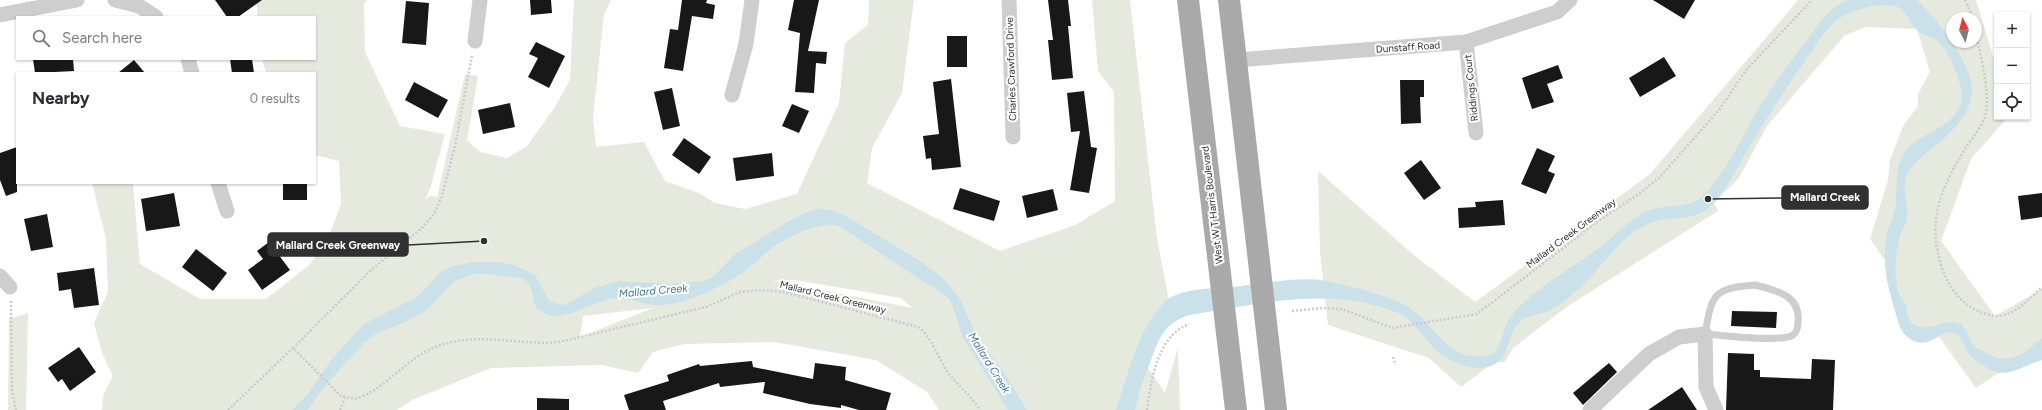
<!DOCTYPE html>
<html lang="en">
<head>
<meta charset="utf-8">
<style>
  body { margin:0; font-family:Figtree,sans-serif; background:#f7f7f7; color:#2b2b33 }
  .controls { position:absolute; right:12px; top:12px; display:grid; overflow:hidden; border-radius:0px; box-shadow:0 1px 3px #0004 }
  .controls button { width:36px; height:36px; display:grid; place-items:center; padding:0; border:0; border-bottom:1px solid #e1e1e2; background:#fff; color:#2b2b33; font:20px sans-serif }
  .compass { position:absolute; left:1946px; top:12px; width:36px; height:36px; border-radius:50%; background:#fff; box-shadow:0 1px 3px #0004; rotate:353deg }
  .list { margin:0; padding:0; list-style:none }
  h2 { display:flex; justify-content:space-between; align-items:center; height:52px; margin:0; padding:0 16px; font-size:17px }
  h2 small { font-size:13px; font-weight:400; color:#7c7c81 }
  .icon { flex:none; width:22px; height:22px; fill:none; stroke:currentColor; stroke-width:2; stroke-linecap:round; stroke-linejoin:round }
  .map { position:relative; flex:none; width:2042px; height:410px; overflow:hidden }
  .search { position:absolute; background:#fff; box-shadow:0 1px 3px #0004; left:16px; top:16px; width:300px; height:44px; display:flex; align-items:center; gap:10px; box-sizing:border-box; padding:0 14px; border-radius:0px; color:#7c7c81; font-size:15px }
  .panel { position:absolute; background:#fff; box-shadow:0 1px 3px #0004; left:16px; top:72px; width:300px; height:112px; border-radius:0px }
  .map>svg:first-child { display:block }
</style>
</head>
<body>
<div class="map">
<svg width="2042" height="410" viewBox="0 0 2042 410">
  <rect width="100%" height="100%" fill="#fff"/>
  <g fill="#e6eade" fill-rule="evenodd">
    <path d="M257 0H367L364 4 365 52 400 126 445 134 430 189 425 200 430 196 437 197 465 74 478 76 467 140 480 152 507 158 527 146 555 107 570 80 574 0H611L604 15 593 117 596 147 644 142 665 181 699 193 715 203 745 209 797 194 839 103 845 43 868 25 869 0H914L902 93 872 148 867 183 1000 251 1075 225 1115 201 1114 92 1098 71 1092 0H1130L1157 239 1172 316 1146 365 1165 393 1178 348 1180 410H939L927 392 876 360 774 342 684 344 653 352 638 373 602 365 491 368 412 400 397 410H102L103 395 113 376 102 353 94 323 108 292 106 239 92 183H133L140 264 200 299H266L308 266 326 244 341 204 339 161 315 155V73H266L262 59H315V17H257ZM772 280H795L901 298 912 308ZM653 308 583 336H580L583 316Z"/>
    <path d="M1798 0H1976L1997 69V117H2008L1971 159 1941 241 1995 316 2042 289V357L2040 359 1997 374 1976 388 1937 334 1906 328 1886 262 1870 239 1888 180 1890 160 1903 126 1918 106V94L1930 72 1917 29 1865 27 1844 36 1767 126 1739 178 1714 203 1718 211 1568 306 1513 348 1505 362H1494L1461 387 1429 358 1328 325 1320 252 1318 171 1416 257 1475 302 1649 175ZM1952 18H1976V42H1952Z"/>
    <polygon points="28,313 26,410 8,410 9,319"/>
  </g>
  <g fill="#cbe1ea">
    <path d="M1848 0H1917C1936 17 1975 67 1972 94 1970 110 1960 122 1950 133 1937 147 1915 158 1907 175 1901 189 1909 203 1907 217 1906 225 1901 232 1899 240 1895 255 1894 276 1898 291 1900 296 1903 300 1905 304 1908 312 1906 320 1915 325 1930 333 1944 317 1961 324 1967 330 1968 337 1972 343 1975 348 1980 350 1985 352 2009 367 2023 354 2042 338V360C2018 367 2006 382 1983 365 1977 361 1970 357 1967 351 1963 345 1961 336 1955 333 1940 328 1931 350 1912 340 1906 336 1902 333 1900 327 1891 298 1881 270 1886 239 1888 226 1895 215 1896 202 1897 185 1895 159 1909 147 1925 131 1954 127 1961 102 1965 89 1950 53 1940 43 1935 37 1924 37 1918 31 1905 19 1909 5 1885 5 1870 5 1849 11 1837 20 1826 29 1817 44 1809 55 1785 89 1764 123 1743 158 1734 173 1720 201 1706 210 1688 222 1663 215 1644 226 1618 240 1601 268 1580 288 1570 297 1555 310 1543 313 1536 315 1530 315 1524 319 1502 333 1516 365 1481 368 1462 369 1442 357 1430 344 1420 333 1412 319 1398 313 1330 285 1259 304 1189 315 1176 319 1166 327 1159 339L1140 389 1135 410H1116C1126 379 1141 321 1166 301 1171 296 1178 294 1185 292 1200 288 1218 288 1233 287 1260 284 1294 277 1321 280 1340 283 1395 297 1410 308 1438 328 1452 368 1494 353 1504 342 1502 326 1512 315 1533 289 1569 270 1596 250 1612 238 1627 222 1643 213 1661 202 1689 211 1704 195 1725 173 1739 143 1754 116 1769 90 1787 66 1806 41 1819 24 1828 8 1848 0Z"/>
    <path d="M818 208 835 211 848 217 920 261 944 279 961 300 977 338 1004 372 1027 410H1008L963 338 951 302 947 297 839 226C821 220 785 238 771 249 760 258 749 269 736 277 717 289 676 308 654 305 638 303 626 296 610 299 586 304 558 328 536 308L530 285 522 278 486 274H474L455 281 428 309 414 318 374 335 363 344 323 388 308 410H292L307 395 332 359 364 324 417 297 442 271 453 266 473 262H500L514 265 535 275 548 299 553 303 565 305 594 288 620 281 671 284 702 281 712 278 735 254 796 217Z"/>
  </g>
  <g fill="#181818">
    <polygon points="215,0 262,0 238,17 227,17"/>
    <polygon points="530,0 551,0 552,13 531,15"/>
    <polygon points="682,0 707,0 706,3 715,5 713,19 692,16 683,71 664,68 670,29 678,30"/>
    <polygon points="794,0 819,0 808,51 827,52 826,64 816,63 814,93 795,92 800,33 788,30"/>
    <polygon points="1048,0 1068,0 1071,26 1068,26 1073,78 1052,80 1048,40 1053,40"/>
    <polygon points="1653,0 1695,0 1684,19"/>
    <polygon points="406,1 429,3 426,45 402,43"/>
    <rect x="947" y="36" width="20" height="31"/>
    <polygon points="536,42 565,56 549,88 528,77 538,58 529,54"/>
    <polygon points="1664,57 1676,76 1640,97 1629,78"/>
    <polygon points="33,59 73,59 74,71 35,73"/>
    <polygon points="230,59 252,59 254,73 232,73"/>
    <polygon points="134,60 145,73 118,73"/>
    <polygon points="1558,65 1563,78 1547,84 1554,102 1532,109 1522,78"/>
    <polygon points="951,79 961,167 932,170 931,158 926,159 923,136 939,134 933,82"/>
    <polygon points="1400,80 1424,80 1424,97 1420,97 1421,123 1401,124"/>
    <polygon points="414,82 448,100 438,118 405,100"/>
    <polygon points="672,88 680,126 663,130 654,92"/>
    <polygon points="1084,91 1091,147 1097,148 1089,193 1070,190 1080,131 1071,132 1067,93"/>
    <polygon points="510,103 515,127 483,134 478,110"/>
    <polygon points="792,104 809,111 799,133 782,126"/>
    <polygon points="684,138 711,157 699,174 672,155"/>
    <polygon points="17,147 17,192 6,196 0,180 0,153"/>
    <polygon points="1537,148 1555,156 1548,171 1555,174 1546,194 1521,184"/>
    <polygon points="772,153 774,176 736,181 733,158"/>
    <polygon points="1421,160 1441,188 1424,200 1404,173"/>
    <rect x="283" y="183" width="24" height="17"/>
    <polygon points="960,188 1000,201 994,221 953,209"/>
    <polygon points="1053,189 1058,210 1027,218 1022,196"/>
    <polygon points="174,193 180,226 146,231 141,199"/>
    <polygon points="2042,193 2042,217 2021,220 2018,196"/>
    <polygon points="1503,200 1505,225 1459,228 1458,208 1476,207 1475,202"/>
    <polygon points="47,214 53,247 31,251 24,219"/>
    <polygon points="269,242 290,270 262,290 248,270 263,259 257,251"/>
    <polygon points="196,249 227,273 213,291 182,267"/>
    <polygon points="94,268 99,305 74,308 71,289 59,291 57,273"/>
    <polygon points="1732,311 1777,312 1776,328 1731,326"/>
    <polygon points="79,347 96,372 70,391 62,379 58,382 48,368"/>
    <polygon points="1728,353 1754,354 1754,370 1760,370 1760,377 1811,379 1812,359 1835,360 1833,410 1726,410"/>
    <polygon points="752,361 753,367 813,379 815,363 846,367 845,380 891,393 886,410 859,410 841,405 841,408 810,404 763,393 765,382 720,387 719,383 663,401 666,410 629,410 624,395 669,381 667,375 699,364 700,366"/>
    <polygon points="1609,363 1617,372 1583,405 1573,393"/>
    <polygon points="1682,387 1697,410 1648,410"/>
    <polygon points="537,398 569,399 569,410 537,410"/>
  </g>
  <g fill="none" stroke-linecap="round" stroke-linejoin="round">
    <g stroke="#cbcbcb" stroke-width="2.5" stroke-dasharray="2 2" stroke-linecap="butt">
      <polyline points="1965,0 1973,18"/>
      <path d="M1976 34C1980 54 1990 92 1986 112 1984 125 1974 135 1967 146 1941 187 1926 220 1942 268 1950 290 1962 306 1986 314 2010 322 2026 302 2042 287"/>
      <polyline points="11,301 12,391 16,410"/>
      <polyline points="1292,311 1322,308 1342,309 1392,328 1477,314 1597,222 1640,193 1660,177 1719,110 1747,69 1812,0"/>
      <polyline points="293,348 370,271 423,227 434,214 442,196 455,146 472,55"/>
      <polyline points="1393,357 1395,363"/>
      <path d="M228 410 293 348 341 396 355 399C385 390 403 361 433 348 475 330 516 346 559 342L706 307 740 292 761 290 784 292 918 327C933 338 938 359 949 374 959 387 971 396 980 410"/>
      <polyline points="340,410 345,398"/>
      <path d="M1147 410C1151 381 1157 336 1189 324"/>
    </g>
    <path stroke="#cecece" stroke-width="7" d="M1755 285C1775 290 1801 295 1798 322 1798 327 1797 332 1793 335 1781 343 1721 335 1705 334 1712 294 1713 288 1755 285Z"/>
    <g stroke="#cecece" stroke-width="15">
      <polyline points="115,0 139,6 156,17"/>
      <polyline points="1009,0 1013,137"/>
      <polyline points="0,15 77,0"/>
      <polyline points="475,41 480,0"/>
      <polyline points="1466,42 1476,133"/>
      <polyline points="188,59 192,73"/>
      <polyline points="1236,60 1466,42 1557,12 1570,0"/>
      <polyline points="732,95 746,44 752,0"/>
      <polyline points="218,183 227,211"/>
      <polyline points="0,276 10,287"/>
      <polyline points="1590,410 1649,354 1679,337 1705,334 1706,387 1716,410"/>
    </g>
    <g stroke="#a9a9a9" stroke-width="22">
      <polyline points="1188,0 1236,410"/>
      <polyline points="1229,0 1276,410"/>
    </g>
  </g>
  <g text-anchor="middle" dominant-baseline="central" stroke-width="4" stroke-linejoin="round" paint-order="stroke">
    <g font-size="10" fill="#313131" stroke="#fff">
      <text transform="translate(1408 47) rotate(-4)">Dunstaff Road</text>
      <text transform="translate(1011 69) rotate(-92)">Charles Crawford Drive</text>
      <text transform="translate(1471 88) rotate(-96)">Riddings Court</text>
      <text transform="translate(1212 205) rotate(-97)">West W T Harris Boulevard</text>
      <text transform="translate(1571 233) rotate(-37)">Mallard Creek Greenway</text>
      <text transform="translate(833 297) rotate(14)">Mallard Creek Greenway</text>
    </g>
    <g font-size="11" font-style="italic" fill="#427a91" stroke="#fff">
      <text transform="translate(653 291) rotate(-5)">Mallard Creek</text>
      <text transform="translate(989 363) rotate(58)">Mallard Creek</text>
    </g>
  </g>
  <path fill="none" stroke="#313131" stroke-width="1.5" d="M1708 199L1782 198M484 241L408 245"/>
  <g fill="#313131" stroke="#fff" stroke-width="1.5">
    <circle cx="1708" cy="199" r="4"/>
    <circle cx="484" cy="241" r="4"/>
  </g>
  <g fill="#313131" stroke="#313131" stroke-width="1.5">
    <rect x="1782" y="186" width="86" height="23" rx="4"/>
    <rect x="268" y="233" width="140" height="23" rx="4"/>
  </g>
  <g font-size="11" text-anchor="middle" font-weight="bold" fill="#fff">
    <text x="1825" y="201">Mallard Creek</text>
    <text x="338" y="249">Mallard Creek Greenway</text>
  </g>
</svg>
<div class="controls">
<button>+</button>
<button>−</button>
<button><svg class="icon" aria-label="locate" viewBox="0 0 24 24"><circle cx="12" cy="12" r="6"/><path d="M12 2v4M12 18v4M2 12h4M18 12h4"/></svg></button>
</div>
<svg class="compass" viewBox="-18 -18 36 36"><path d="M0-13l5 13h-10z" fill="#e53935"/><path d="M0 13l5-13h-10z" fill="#7c7c81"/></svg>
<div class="search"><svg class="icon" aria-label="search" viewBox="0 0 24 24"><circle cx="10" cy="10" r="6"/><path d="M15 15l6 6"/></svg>Search here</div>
<section class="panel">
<h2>Nearby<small>0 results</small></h2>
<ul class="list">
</ul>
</section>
</div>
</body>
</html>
